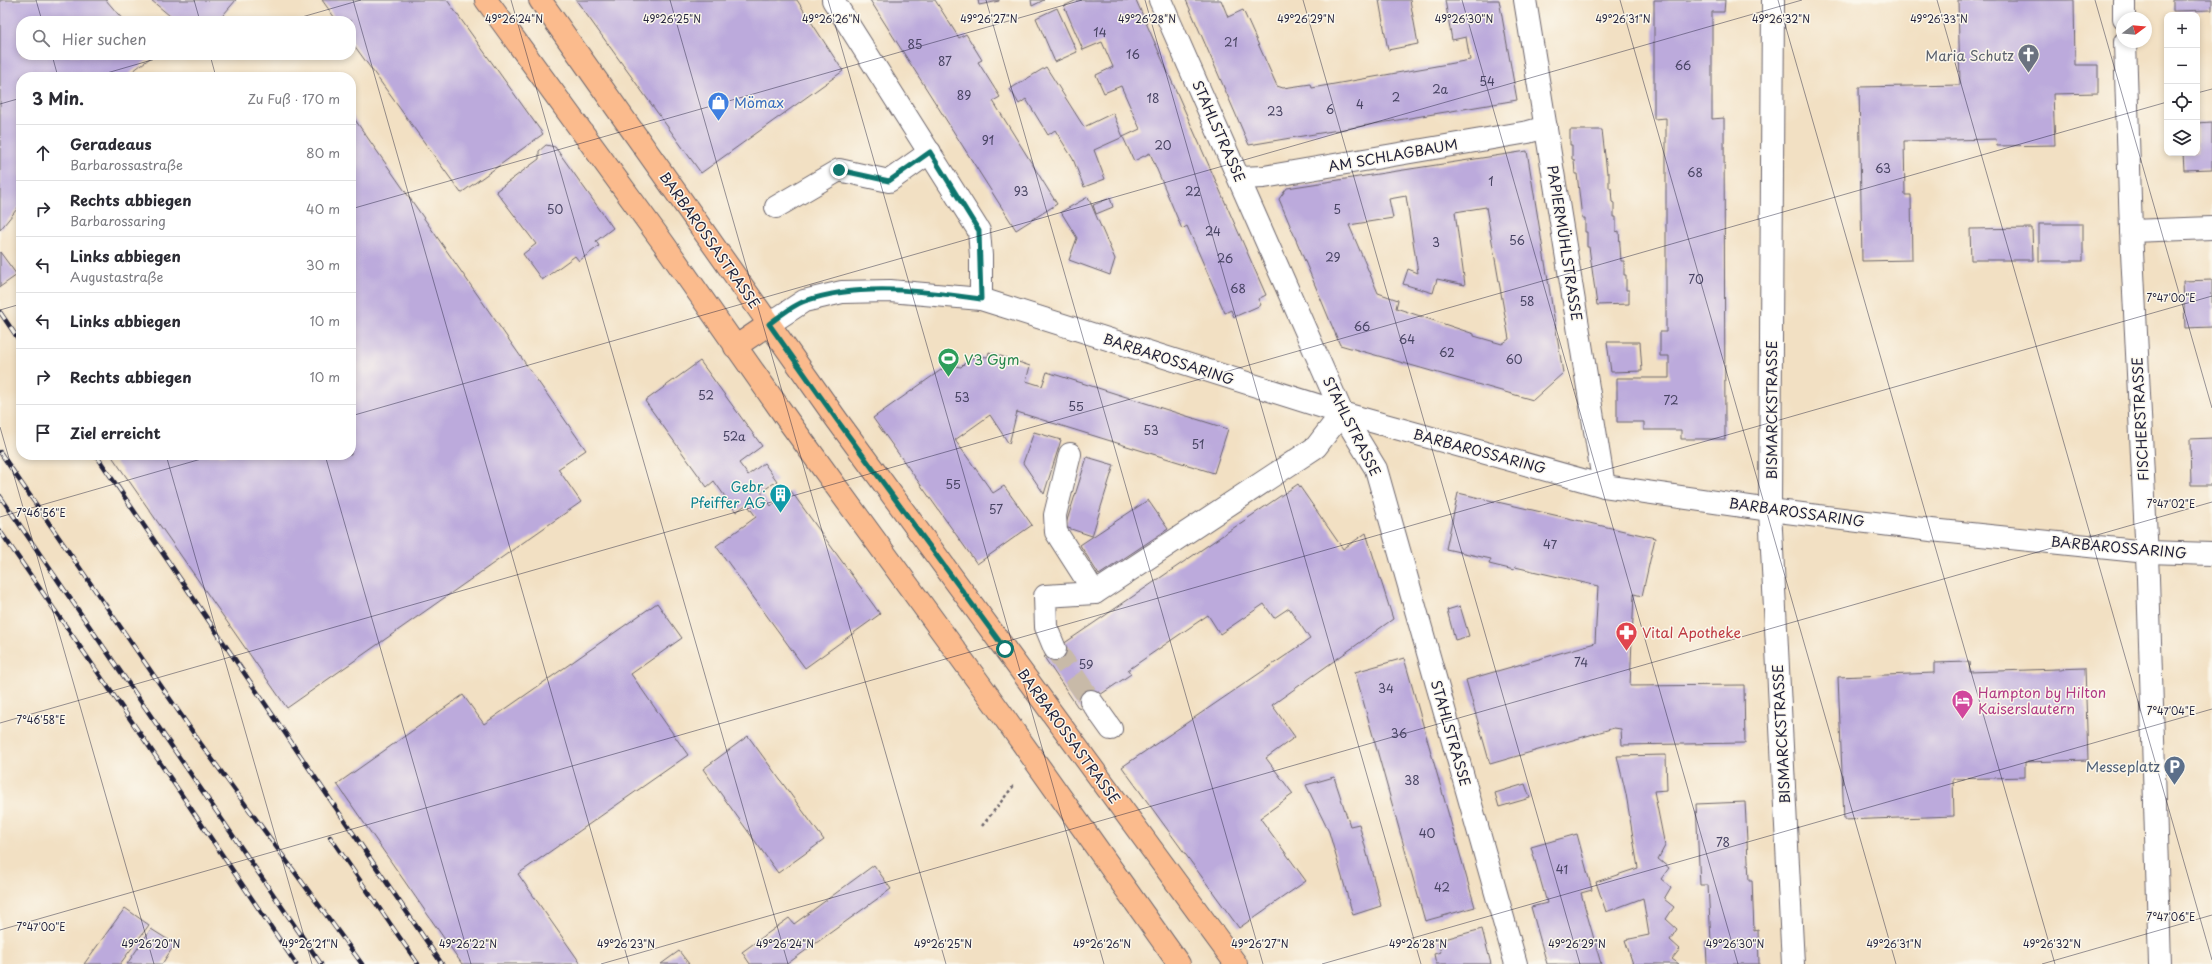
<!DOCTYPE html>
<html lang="de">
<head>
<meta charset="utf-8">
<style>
  body { margin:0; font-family:"Playpen Sans",sans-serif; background:#f2f2f3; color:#2b2b33 }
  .controls { position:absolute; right:12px; top:12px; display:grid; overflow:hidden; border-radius:8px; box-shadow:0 2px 6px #0003 }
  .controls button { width:36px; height:36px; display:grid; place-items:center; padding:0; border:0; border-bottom:1px solid #e1e1e2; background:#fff; color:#2b2b33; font:20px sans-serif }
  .compass { position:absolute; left:2116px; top:12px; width:36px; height:36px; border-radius:50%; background:#fff; box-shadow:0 2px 6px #0003; rotate:74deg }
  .stop { position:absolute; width:12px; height:12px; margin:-9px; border:3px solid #0f766e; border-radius:50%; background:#fff }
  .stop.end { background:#0f766e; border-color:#fff; box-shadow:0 1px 4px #0008 }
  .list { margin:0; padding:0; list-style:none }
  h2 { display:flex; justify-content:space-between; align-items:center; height:52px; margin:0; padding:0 16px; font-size:17px }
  h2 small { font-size:13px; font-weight:400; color:#7c7c81 }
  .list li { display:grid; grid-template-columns:26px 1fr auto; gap:12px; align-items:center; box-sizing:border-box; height:56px; padding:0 16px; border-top:1px solid #e1e1e2 }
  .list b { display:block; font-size:15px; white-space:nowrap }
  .list p { margin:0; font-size:13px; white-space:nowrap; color:#7c7c81 }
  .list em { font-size:13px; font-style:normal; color:#7c7c81 }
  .icon { flex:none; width:22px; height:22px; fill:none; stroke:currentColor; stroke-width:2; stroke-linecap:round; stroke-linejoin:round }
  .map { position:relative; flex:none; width:2212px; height:964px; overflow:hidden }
  .search { position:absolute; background:#fff; box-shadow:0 2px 6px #0003; left:16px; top:16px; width:340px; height:44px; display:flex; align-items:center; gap:10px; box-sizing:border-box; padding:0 14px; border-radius:16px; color:#7c7c81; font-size:15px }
  .panel { position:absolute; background:#fff; box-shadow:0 2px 6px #0003; left:16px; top:72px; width:340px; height:388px; border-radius:16px }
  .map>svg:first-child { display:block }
</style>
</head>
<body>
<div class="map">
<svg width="2212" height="964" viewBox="0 0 2212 964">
  <rect width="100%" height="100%" fill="#fbf7ec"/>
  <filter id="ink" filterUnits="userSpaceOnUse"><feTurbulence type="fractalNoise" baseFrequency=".025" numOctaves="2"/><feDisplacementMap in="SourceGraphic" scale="8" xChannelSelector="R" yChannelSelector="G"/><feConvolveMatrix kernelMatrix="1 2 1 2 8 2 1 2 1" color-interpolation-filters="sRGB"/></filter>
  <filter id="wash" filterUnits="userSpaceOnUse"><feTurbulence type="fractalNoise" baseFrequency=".012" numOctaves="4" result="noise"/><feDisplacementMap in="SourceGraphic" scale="16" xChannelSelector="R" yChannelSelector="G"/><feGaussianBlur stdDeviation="0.9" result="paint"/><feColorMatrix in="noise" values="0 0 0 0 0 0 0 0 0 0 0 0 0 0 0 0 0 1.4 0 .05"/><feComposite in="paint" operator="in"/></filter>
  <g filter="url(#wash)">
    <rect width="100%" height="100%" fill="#f2e0c3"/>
    <g id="blocks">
      <g fill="#bcaadc" fill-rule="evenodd">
        <polygon points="0,0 106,0 124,21 21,21 21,55 154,55 125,77 21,77 21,204 0,230"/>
        <polygon points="151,0 236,0 218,21 176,21"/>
        <polygon points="322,0 447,0 543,134 461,193 351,41 351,21 337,21"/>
        <polygon points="576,0 797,0 843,71 701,173"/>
        <polygon points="870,0 935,0 959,38 966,34 982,60 978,62 1000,97 993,101 1057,204 1016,230"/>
        <polygon points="978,0 999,0 999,1 979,5"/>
        <polygon points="1031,0 1044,0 1032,6"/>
        <polygon points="1077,0 1136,0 1266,295 1258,299 1261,305 1234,317 1231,310 1225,313 1187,226 1182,229 1150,153 1134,161 1123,137 1140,129 1121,86 1104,93 1096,75 1113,67 1102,42 1083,50 1064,6"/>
        <polygon points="1186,0 1221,0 1228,17 1243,10 1277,86 1283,88 1311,84 1312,88 1470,60 1466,37 1452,40 1445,0 1499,0 1517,100 1249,145"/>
        <polygon points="1379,0 1410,0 1418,44 1388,50"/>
        <polygon points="1654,0 1725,0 1724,12 1712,12 1712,119 1724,118 1725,439 1681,439 1681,430 1644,430 1644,422 1617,422 1617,378 1669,378 1669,356 1660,356 1660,332 1666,332 1666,118 1654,119"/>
        <polygon points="1958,0 2074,0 2075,65 2098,65 2098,93 2053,94 2055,145 1997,146 1996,139 1904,141 1905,195 1911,195 1912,260 1862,261 1859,87 1960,85"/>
        <polygon points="2173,0 2212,0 2212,10 2173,11"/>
        <polygon points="1057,8 1077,52 1055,62 1036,18"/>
        <polygon points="1046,67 1084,127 1113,113 1123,137 1094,150 1105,179 1084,187 1073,159 1055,130 1048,135 1026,99 1019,104 1010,89"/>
        <polygon points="351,114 586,450 558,469 581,502 287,708 111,455 351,455"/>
        <polygon points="2212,122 2212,169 2184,170 2183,153 2197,153 2197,123"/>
        <polygon points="1570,130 1602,130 1607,173 1609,173 1609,188 1611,188 1612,202 1614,203 1614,217 1616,217 1616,232 1619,231 1621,261 1624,261 1624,275 1626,275 1626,290 1629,290 1629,304 1597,305 1589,247 1587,247 1587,232 1585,232 1585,218 1582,218 1577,174 1575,174 1574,160 1572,159 1572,145 1570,145"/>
        <polygon points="546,145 555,147 613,228 596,241 599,246 579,261 575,256 542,280 523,254 536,244 496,191 539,159 539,151"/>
        <path d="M1527 151 1563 373 1533 400 1340 345 1279 199 1287 188ZM1406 196 1418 273 1408 269 1403 284 1433 293 1437 279 1465 285 1455 212 1486 207 1509 339 1502 344 1474 336V334L1396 308 1398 300 1378 293 1349 225 1393 218 1389 199Z"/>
        <polygon points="1088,197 1115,259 1110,275 1069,260 1077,238 1061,212"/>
        <polygon points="1110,198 1113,207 1096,214 1093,205"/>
        <rect x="2039" y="224" width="44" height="37"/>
        <polygon points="2032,228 2033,260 1971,260 1970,229"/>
        <polygon points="0,252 17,275 0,287"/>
        <polygon points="2212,280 2212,327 2185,328 2183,281"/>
        <polygon points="1607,342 1640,342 1642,371 1611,372"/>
        <polygon points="989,352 1030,366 1026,381 1042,386 1047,372 1228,429 1214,473 1017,412 1009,444 990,415 955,440 993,493 1004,486 1032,525 977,564 873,418 948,365 961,367 967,361 976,356 988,357"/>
        <polygon points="700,361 762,446 739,463 748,475 764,463 777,481 761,492 771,506 791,491 880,614 805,668 716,546 756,517 747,504 736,512 714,481 707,487 645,401"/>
        <polygon points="1034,432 1061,440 1044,494 1023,463"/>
        <polygon points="2212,438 2212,485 2191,485 2190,439"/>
        <polygon points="1087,457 1114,465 1092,536 1065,527"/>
        <polygon points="1298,484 1343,549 1366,533 1393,619 1272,705 1295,737 1266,758 1293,794 1260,818 1306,881 1239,928 1122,767 1310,639 1289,608 1274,618 1264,604 1220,634 1208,615 1128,670 1131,674 1079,709 1044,657"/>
        <polygon points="1458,493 1655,538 1642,596 1634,594 1630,686 1744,685 1745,743 1622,745 1621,729 1614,728 1490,764 1466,680 1595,643 1598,586 1515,567 1514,570 1489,564 1491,559 1446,549"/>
        <polygon points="1148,500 1168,529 1099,575 1080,545"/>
        <polygon points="657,603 682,638 631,674 688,755 518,874 581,964 462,964 337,784 463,695 484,724"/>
        <polygon points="1460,606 1469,636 1455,640 1447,610"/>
        <polygon points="1404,658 1475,907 1425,921 1355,672"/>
        <polygon points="1969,662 1970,672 2085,668 2088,760 2025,762 2025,777 1953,779 1954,816 1844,820 1838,677 1934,673 1934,663"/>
        <polygon points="748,736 824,840 778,873 703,769"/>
        <polygon points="1666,755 1667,790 1654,791 1665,846 1658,859 1669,868 1661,879 1671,887 1664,899 1674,907 1666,919 1677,929 1670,940 1680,949 1672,959 1679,964 1633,964 1625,940 1649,935 1643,898 1606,912 1596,882 1638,868 1626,794 1617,756"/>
        <polygon points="1334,777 1350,826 1359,824 1381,906 1353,915 1329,832 1306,785"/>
        <polygon points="1525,784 1530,798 1499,807 1495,793"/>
        <polygon points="1745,802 1749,880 1752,880 1754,931 1758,930 1759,964 1707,964 1706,941 1711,941 1708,885 1700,885 1696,804"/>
        <polygon points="1577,834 1592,890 1581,893 1601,964 1547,964 1531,907 1547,903 1531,847"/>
        <polygon points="874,865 891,889 787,964 750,964 742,952 789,918 794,924"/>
        <polygon points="125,908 149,925 120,964 84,964"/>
        <polygon points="151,929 175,944 162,964 127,964"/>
        <polygon points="1482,929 1491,964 1436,964 1434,954 1441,952 1437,941"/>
        <polygon points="679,951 689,964 661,964"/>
      </g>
    </g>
  </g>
  <g filter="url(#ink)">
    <use href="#blocks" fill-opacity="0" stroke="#6b646b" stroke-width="1"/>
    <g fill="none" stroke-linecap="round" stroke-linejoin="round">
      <polyline stroke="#c8baa8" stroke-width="22" stroke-dasharray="22 11" stroke-linecap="butt" points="1055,649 1091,701"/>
      <defs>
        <g id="minor">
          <polyline points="833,0 979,231 981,256 981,299"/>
          <polyline points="1160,0 1342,413 1376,469 1516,964"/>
          <polyline points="1525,0 1604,486"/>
          <polyline points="1773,0 1770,510 1793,964"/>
          <polyline points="2124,0 2124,18"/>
          <polyline points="2125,42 2131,231 2148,578 2160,964"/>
          <polyline points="1240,178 1264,177 1528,132 1546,127"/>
          <polyline points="776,207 839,170 889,181 930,152"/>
          <polyline points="2131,231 2212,228"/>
          <polyline points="769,324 804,301 842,292 890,291 981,299 1342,413 1604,486 1770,510 1931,530 2147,552 2212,554"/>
          <polyline points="1070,454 1055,515 1056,532 1095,593"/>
          <polyline points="1055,649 1046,627 1045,596 1095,593 1316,447 1342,413"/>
          <polyline points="1091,701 1111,729"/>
        </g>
        <g id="major">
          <polyline points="486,0 664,244 789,422 996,706 1179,964"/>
          <polyline points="540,0 837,420 1236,964"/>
          <polyline points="735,347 769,324"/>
        </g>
      </defs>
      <use href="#minor" stroke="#6b646b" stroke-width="24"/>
      <use href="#major" stroke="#6b646b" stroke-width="24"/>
      <polyline stroke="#6b646b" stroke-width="2.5" stroke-dasharray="3 3" stroke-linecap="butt" points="982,826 1015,784"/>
      <use href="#minor" stroke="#fff" stroke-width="22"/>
      <use href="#major" stroke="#fbbb8d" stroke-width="22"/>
      <defs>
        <g id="rail">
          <polyline points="0,312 21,343"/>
          <polyline points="0,452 201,744 362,964"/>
          <polyline points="96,455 442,964"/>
          <polyline points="0,496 321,964"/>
          <polyline points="0,531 148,745 296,964"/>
          <polyline points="330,837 418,964"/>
        </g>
      </defs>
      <use href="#rail" stroke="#22223b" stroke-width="4.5"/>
      <use href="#rail" stroke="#fbf7ec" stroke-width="3" stroke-dasharray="9" stroke-linecap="butt"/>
    </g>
  </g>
  <g fill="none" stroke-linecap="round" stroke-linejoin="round" filter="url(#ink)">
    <path stroke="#0f766e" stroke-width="5" d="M839 170 889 181 930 152 979 231 981 299C925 291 860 282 805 301 793 305 780 316 769 324L837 420 1005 649"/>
  </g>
  <path fill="none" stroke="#22223b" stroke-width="1" stroke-opacity="0.45" d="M36 0 42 21M194 0 200 21M353 0 629 964M511 0 788 964M670 0 946 964M828 0 1104 964M986 0 1263 964M1145 0 1421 964M1303 0 1580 964M1462 0 1738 964M1620 0 1896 964M1778 0 2055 964M1937 0 2212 960M2095 0 2212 408M288 21 361 0M52 55 58 77M210 55 216 77M93 77 169 55M2197 93 2212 89M0 104 21 98M351 209 1082 0M0 310 21 304M351 416 1802 0M0 427 154 964M166 455 312 964M325 455 471 964M0 517 215 455M0 723 2167 102M0 930 2212 296M601 964 2212 502M1322 964 2212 709M2042 964 2212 915"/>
  <defs>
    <symbol id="church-pin" viewBox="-11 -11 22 30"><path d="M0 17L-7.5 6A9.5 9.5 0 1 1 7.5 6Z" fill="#6b7280" stroke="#fbf7ec"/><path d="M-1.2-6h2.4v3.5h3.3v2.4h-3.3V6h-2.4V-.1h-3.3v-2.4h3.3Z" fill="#fff"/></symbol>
    <symbol id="shop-pin" viewBox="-11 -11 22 30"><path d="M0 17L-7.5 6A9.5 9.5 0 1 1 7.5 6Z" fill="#3f7fe0" stroke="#fbf7ec"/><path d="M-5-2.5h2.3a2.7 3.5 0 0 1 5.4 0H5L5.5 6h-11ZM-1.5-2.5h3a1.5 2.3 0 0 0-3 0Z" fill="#fff"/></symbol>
    <symbol id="stadium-pin" viewBox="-11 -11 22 30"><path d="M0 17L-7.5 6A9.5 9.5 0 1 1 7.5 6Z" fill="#2e9e5b" stroke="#fbf7ec"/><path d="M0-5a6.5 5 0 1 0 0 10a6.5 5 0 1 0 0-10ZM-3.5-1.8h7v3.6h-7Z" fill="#fff"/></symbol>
    <symbol id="building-pin" viewBox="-11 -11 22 30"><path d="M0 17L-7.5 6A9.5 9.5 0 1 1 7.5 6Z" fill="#0f9aa8" stroke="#fbf7ec"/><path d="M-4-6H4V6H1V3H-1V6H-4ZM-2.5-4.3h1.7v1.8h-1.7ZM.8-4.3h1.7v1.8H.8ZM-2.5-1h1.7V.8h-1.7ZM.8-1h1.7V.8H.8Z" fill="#fff"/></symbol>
    <symbol id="pharmacy-pin" viewBox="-11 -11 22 30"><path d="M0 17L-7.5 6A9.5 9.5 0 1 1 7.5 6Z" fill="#e0444e" stroke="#fbf7ec"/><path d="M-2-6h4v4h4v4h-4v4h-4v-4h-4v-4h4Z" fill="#fff"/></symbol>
    <symbol id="hotel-pin" viewBox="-11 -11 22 30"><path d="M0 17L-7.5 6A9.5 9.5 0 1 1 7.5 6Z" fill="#d1479c" stroke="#fbf7ec"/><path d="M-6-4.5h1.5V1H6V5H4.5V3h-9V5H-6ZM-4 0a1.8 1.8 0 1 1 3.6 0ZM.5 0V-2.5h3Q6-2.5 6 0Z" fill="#fff"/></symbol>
    <symbol id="parking-pin" viewBox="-11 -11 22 30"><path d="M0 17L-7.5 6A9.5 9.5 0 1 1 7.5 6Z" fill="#5c6f8a" stroke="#fbf7ec"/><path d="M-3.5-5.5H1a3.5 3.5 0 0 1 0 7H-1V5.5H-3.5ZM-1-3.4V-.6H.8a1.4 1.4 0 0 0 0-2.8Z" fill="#fff"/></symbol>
  </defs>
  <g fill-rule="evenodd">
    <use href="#church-pin" x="2016" y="42" width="25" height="34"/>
    <use href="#shop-pin" x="706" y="90" width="25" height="34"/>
    <use href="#stadium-pin" x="936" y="346" width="25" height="34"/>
    <use href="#building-pin" x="768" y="482" width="25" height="34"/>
    <use href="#pharmacy-pin" x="1614" y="620" width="25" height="34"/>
    <use href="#hotel-pin" x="1950" y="688" width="25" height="34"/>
    <use href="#parking-pin" x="2162" y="754" width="25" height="34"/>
  </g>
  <g text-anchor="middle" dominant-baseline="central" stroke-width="3" stroke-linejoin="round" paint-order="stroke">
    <g font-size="12" fill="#484463">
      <text x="1100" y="32">14</text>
      <text x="1231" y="42">21</text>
      <text x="915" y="44">85</text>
      <text x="1133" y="54">16</text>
      <text x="945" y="61">87</text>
      <text x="1683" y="65">66</text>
      <text x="1487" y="81">54</text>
      <text x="1440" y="89">2a</text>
      <text x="964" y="95">89</text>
      <text x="1396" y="97">2</text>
      <text x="1153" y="98">18</text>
      <text x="1360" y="104">4</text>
      <text x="1330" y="109">6</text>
      <text x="1275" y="111">23</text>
      <text x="988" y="140">91</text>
      <text x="1163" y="145">20</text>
      <text x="1883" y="168">63</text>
      <text x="1695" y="172">68</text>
      <text x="1491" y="181">1</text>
      <text x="1021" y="191">93</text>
      <text x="1193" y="191">22</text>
      <text x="555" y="209">50</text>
      <text x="1337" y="209">5</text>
      <text x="1213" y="231">24</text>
      <text x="1517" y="240">56</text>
      <text x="1436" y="242">3</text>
      <text x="1333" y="257">29</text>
      <text x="1225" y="258">26</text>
      <text x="1696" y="279">70</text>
      <text x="1238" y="288">68</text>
      <text x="1527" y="301">58</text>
      <text x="1362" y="326">66</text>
      <text x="1407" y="339">64</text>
      <text x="1447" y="352">62</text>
      <text x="1514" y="359">60</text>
      <text x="706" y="395">52</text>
      <text x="962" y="397">53</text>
      <text x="1671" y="400">72</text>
      <text x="1076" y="406">55</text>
      <text x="1151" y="430">53</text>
      <text x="734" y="436">52a</text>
      <text x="1198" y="444">51</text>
      <text x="953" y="484">55</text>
      <text x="996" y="509">57</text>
      <text x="1550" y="544">47</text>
      <text x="1581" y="662">74</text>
      <text x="1086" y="664">59</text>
      <text x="1386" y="688">34</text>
      <text x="1399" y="733">36</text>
      <text x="1412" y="780">38</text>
      <text x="1427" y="833">40</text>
      <text x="1723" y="842">78</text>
      <text x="1562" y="869">41</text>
      <text x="1442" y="887">42</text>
    </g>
    <g font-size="14" fill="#5b616d" stroke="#fbf7ec" text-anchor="end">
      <text x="2014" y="55">Maria Schutz</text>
    </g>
    <g font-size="14" fill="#366cbe" stroke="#fbf7ec" text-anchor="start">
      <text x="734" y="102">Mömax</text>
    </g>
    <g font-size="14" fill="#22223b" stroke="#fbf7ec">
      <text transform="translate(1219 131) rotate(66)">STAHLSTRASSE</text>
      <text transform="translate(1393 155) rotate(-10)">AM SCHLAGBAUM</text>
      <text transform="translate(710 240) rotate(55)">BARBAROSSASTRASSE</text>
      <text transform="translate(1565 243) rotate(81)">PAPIERMÜHLSTRASSE</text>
      <text transform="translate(1169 359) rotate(18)">BARBAROSSARING</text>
      <text transform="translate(1771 410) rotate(-90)">BISMARCKSTRASSE</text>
      <text transform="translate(2140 419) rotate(-93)">FISCHERSTRASSE</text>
      <text transform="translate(1352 426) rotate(63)">STAHLSTRASSE</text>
      <text transform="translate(1480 451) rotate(15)">BARBAROSSARING</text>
      <text transform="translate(1797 512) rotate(8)">BARBAROSSARING</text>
      <text transform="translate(2119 547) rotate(5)">BARBAROSSARING</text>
      <text transform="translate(1451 733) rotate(74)">STAHLSTRASSE</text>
      <text transform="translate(1781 734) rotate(-93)">BISMARCKSTRASSE</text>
      <text transform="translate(1069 736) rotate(54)">BARBAROSSASTRASSE</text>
    </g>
    <g font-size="14" fill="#27864d" stroke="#fbf7ec" text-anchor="start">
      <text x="964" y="359">V3 Gym</text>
    </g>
    <g font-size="14" fill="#0d838f" stroke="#fbf7ec" text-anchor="end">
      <text x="766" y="486">Gebr.<tspan x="766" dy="16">Pfeiffer AG</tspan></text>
    </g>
    <g font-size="14" fill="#be3a42" stroke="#fbf7ec" text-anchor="start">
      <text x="1642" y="632">Vital Apotheke</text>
    </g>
    <g font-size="14" fill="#b23c85" stroke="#fbf7ec" text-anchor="start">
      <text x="1978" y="692">Hampton by Hilton<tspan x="1978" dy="16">Kaiserslautern</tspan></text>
    </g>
    <g font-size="14" fill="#4e5e75" stroke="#fbf7ec" text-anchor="end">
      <text x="2160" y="766">Messeplatz</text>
    </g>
  </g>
  <g font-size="10" text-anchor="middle" fill="#22223b" stroke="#fbf7ec" stroke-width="3" stroke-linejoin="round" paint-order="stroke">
    <text x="514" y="23">49°26'24"N</text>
    <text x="672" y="23">49°26'25"N</text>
    <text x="831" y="23">49°26'26"N</text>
    <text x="989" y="23">49°26'27"N</text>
    <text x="1147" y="23">49°26'28"N</text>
    <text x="1306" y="23">49°26'29"N</text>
    <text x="1464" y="23">49°26'30"N</text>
    <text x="1623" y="23">49°26'31"N</text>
    <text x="1781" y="23">49°26'32"N</text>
    <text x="1939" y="23">49°26'33"N</text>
    <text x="2171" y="302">7°47'00"E</text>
    <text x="2171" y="508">7°47'02"E</text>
    <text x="41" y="517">7°46'56"E</text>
    <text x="2171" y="715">7°47'04"E</text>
    <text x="41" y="724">7°46'58"E</text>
    <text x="2171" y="921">7°47'06"E</text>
    <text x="41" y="931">7°47'00"E</text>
    <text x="151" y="948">49°26'20"N</text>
    <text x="310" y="948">49°26'21"N</text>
    <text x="468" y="948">49°26'22"N</text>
    <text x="626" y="948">49°26'23"N</text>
    <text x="785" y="948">49°26'24"N</text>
    <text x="943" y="948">49°26'25"N</text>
    <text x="1102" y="948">49°26'26"N</text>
    <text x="1260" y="948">49°26'27"N</text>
    <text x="1418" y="948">49°26'28"N</text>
    <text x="1577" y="948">49°26'29"N</text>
    <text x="1735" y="948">49°26'30"N</text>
    <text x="1894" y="948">49°26'31"N</text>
    <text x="2052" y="948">49°26'32"N</text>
  </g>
</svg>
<div class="controls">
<button>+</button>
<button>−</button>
<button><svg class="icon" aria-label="locate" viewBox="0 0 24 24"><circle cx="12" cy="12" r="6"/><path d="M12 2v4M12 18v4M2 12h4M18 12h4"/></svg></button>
<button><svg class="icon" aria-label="layers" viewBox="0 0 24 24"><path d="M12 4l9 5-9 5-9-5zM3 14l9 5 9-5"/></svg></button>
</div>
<svg class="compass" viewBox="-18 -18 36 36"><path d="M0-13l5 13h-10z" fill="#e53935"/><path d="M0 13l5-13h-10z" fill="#7c7c81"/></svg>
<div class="stop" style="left:1005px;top:649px"></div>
<div class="stop end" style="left:839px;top:170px"></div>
<div class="search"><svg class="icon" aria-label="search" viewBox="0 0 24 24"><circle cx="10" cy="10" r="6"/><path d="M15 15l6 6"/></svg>Hier suchen</div>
<section class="panel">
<h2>3 Min.<small>Zu Fuß · 170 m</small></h2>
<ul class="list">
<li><svg class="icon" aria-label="ahead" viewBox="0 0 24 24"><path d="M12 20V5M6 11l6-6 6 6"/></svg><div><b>Geradeaus</b><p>Barbarossastraße</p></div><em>80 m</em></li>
<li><svg class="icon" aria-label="right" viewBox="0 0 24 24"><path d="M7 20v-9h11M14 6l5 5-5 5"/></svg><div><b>Rechts abbiegen</b><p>Barbarossaring</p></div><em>40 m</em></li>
<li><svg class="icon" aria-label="left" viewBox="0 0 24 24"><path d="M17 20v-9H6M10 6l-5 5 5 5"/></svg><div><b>Links abbiegen</b><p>Augustastraße</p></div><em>30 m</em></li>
<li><svg class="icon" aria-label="left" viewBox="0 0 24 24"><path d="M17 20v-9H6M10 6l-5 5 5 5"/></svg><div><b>Links abbiegen</b></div><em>10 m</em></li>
<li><svg class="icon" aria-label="right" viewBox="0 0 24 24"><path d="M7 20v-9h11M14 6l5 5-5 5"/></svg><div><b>Rechts abbiegen</b></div><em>10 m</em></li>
<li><svg class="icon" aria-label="arrive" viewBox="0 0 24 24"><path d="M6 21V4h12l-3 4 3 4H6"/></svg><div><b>Ziel erreicht</b></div></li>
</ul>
</section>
</div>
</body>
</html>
